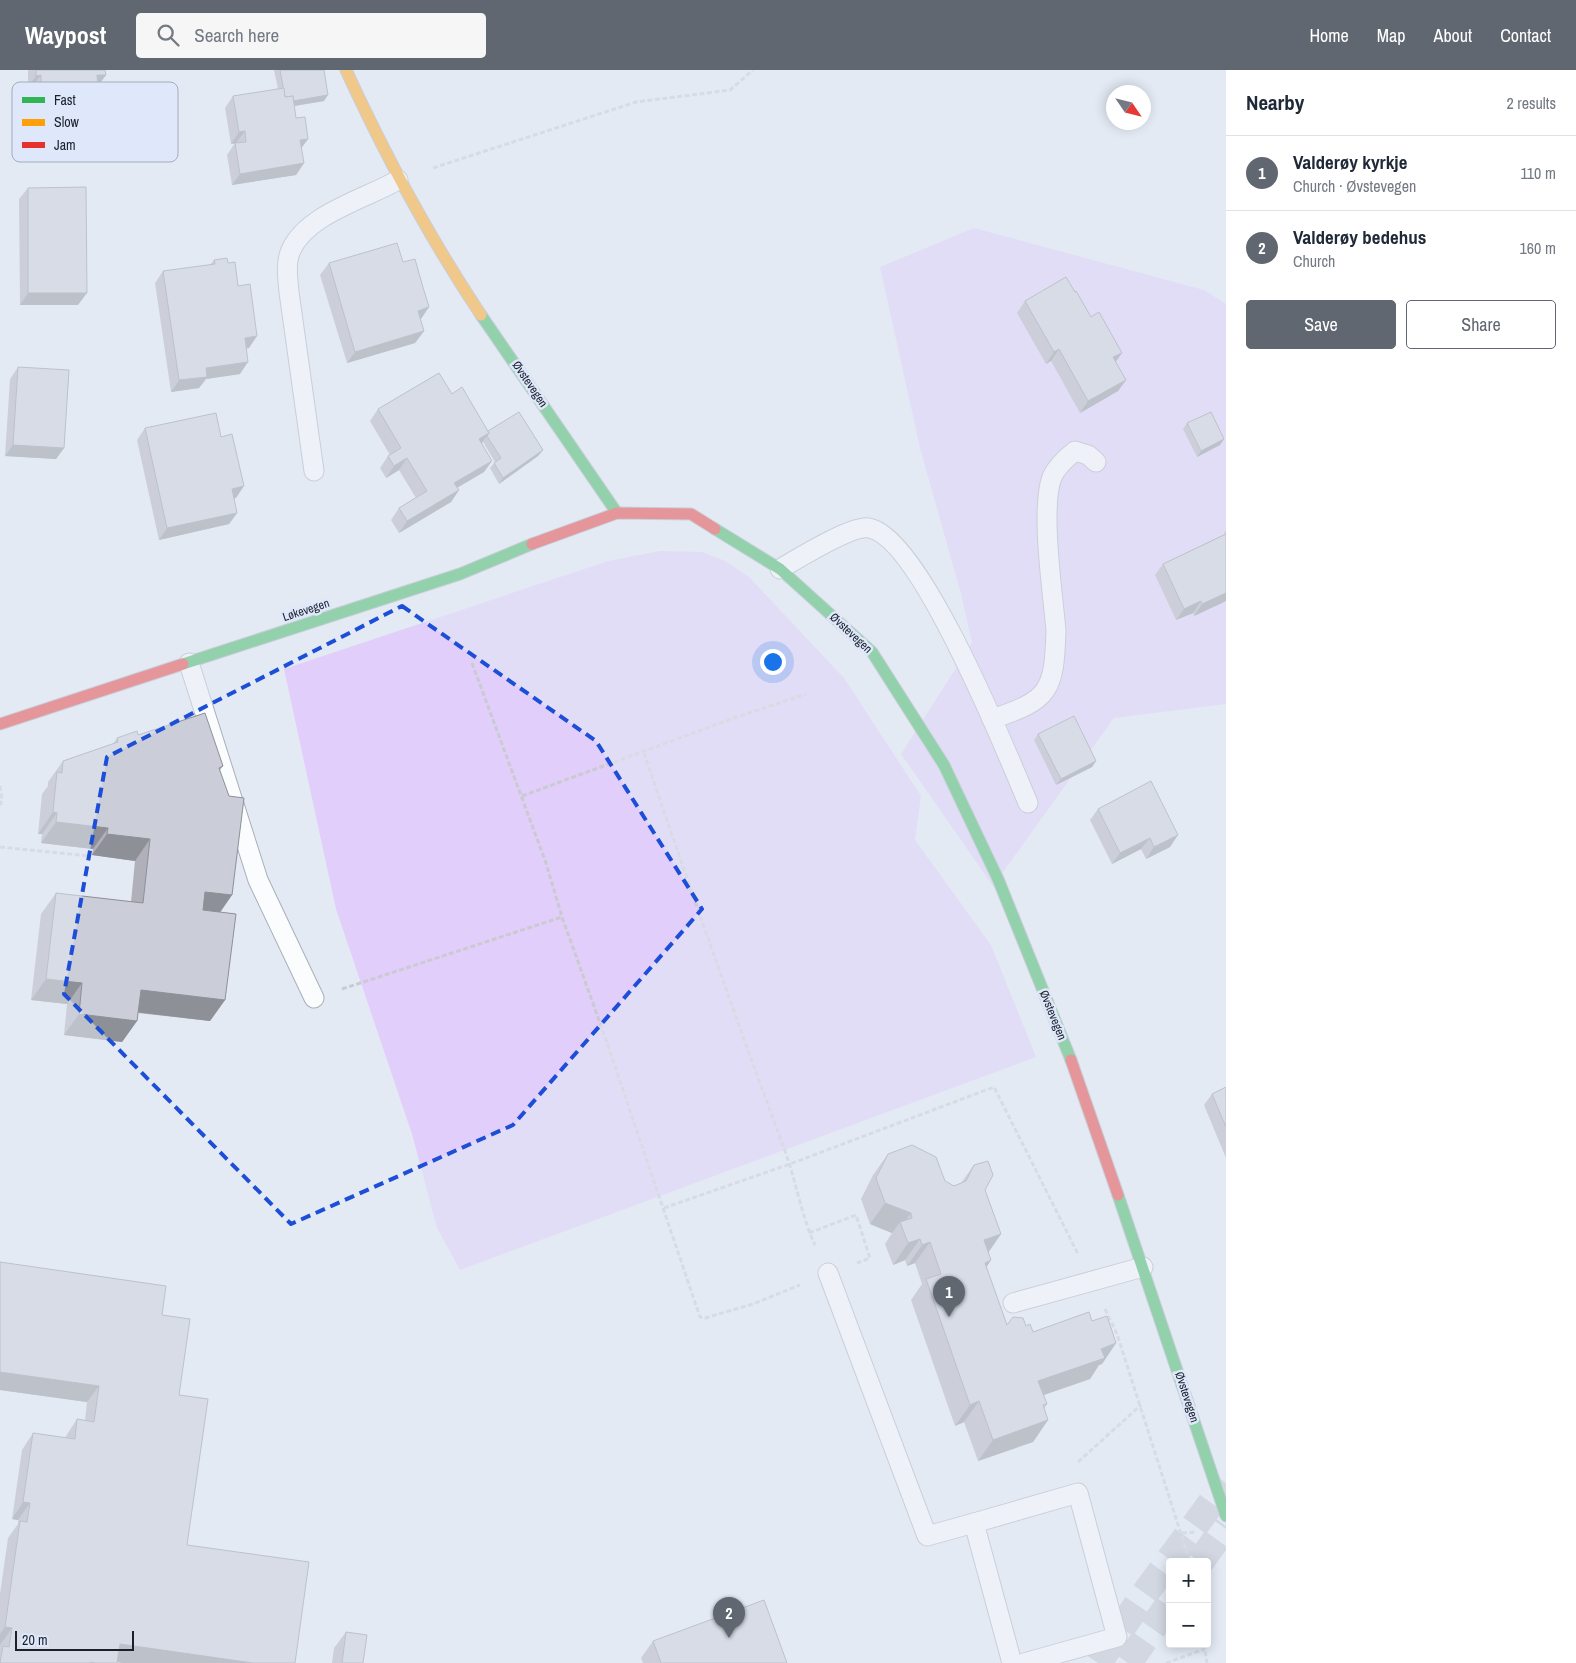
<!DOCTYPE html>
<html lang="en">
<head>
<meta charset="utf-8">
<style>
  body { margin:0; font-family:"Archivo Narrow",sans-serif; background:#f6f6f7; color:#1f2937 }
  .controls { position:absolute; right:15px; bottom:15px; display:grid; overflow:hidden; border-radius:5px; box-shadow:0 2px 12px #0003 }
  .controls button { width:45px; height:45px; display:grid; place-items:center; padding:0; border:0; border-bottom:1px solid #e0e1e3; background:#fff; color:#1f2937; font:25px sans-serif }
  .compass { position:absolute; left:1106px; top:15px; width:45px; height:45px; border-radius:50%; background:#fff; box-shadow:0 2px 12px #0003; rotate:125deg }
  .scale { position:absolute; left:15px; bottom:12px; width:119px; box-sizing:border-box; padding-left:5px; border:2px solid #1b202b; border-top:0; font-size:14px; line-height:18px; white-space:nowrap; color:#1b202b; -webkit-text-stroke:4px #dee8fa; paint-order:stroke }
  .you { position:absolute; left:772px; top:591px; width:18px; height:18px; margin:-12px; border:4px solid #fff; border-radius:50%; background:#1a73e8; box-shadow:0 0 0 8px #1a73e833 }
  .badge { display:grid; place-items:center; width:32px; height:32px; border-radius:50%; background:#616771; color:#fff; font-size:16px; font-weight:700 }
  .pin { position:absolute; translate:-50% -41px; filter:drop-shadow(0 1px 2px #0008) }
  .pin::after { content:''; position:absolute; top:26px; width:18px; height:15px; background:inherit; clip-path:polygon(0 0,100% 0,50% 100%) }
  .list { margin:0; padding:0; list-style:none }
  h2 { display:flex; justify-content:space-between; align-items:center; height:65px; margin:0; padding:0 20px; font-size:21px }
  h2 small { font-size:16px; font-weight:400; color:#747a83 }
  .list li { display:grid; grid-template-columns:32px 1fr auto; gap:15px; align-items:center; box-sizing:border-box; height:75px; padding:0 20px; border-top:1px solid #e0e1e3 }
  .list b { display:block; font-size:19px; white-space:nowrap }
  .list p { margin:0; font-size:16px; white-space:nowrap; color:#747a83 }
  .list em { font-size:16px; font-style:normal; color:#747a83 }
  .actions { display:flex; gap:10px; padding:15px 20px }
  .actions a { flex:1; padding:11px 0; border:1px solid #616771; border-radius:5px; text-align:center; font-size:18px; color:#616771 }
  .actions .main { background:#616771; color:#fff }
  .icon { flex:none; width:28px; height:28px; fill:none; stroke:currentColor; stroke-width:2; stroke-linecap:round; stroke-linejoin:round }
  .map { position:relative; flex:none; width:1226px; height:1593px; overflow:hidden }
  header { display:flex; align-items:center; gap:30px; box-sizing:border-box; height:70px; padding:0 25px; background:#616771; color:#fff }
  header strong { font-size:24px }
  nav { display:flex; gap:28px; margin-inline-start:auto; font-size:18px }
  .search { width:350px; height:45px; background:#f6f6f7; display:flex; align-items:center; gap:12px; box-sizing:border-box; padding:0 18px; border-radius:5px; color:#747a83; font-size:19px }
  main { display:flex }
  aside { flex:1; background:#fff }
  .map>svg:first-child { display:block }
</style>
</head>
<body>
<header>
<strong>Waypost</strong>
<div class="search"><svg class="icon" aria-label="search" viewBox="0 0 24 24"><circle cx="10" cy="10" r="6"/><path d="M15 15l6 6"/></svg>Search here</div>
<nav><a>Home</a><a>Map</a><a>About</a><a>Contact</a></nav>
</header>
<main>
<div class="map">
<svg width="1226" height="1593" viewBox="0 0 1226 1593">
  <rect width="100%" height="100%" fill="#e4eaf4"/>
  <g fill="#e1cefa">
    <polygon points="974,158 1204,220 1226,234 1226,634 1114,648 993,816 901,684 972,573 961,524 920,378 880,197"/>
    <polygon points="660,481 702,482 725,491 749,507 844,608 921,726 915,770 991,875 1036,987 460,1200 437,1158 412,1064 336,839 284,599 608,491"/>
  </g>
  <g fill="none" stroke-linecap="round" stroke-linejoin="round">
    <g stroke="#bcc2cc" stroke-width="28" stroke-dasharray="28 14" stroke-linecap="butt">
      <polyline points="1200,1492 1226,1456"/>
      <polyline points="1098,1593 1141,1529 1226,1413"/>
      <polyline points="1128,1593 1170,1533"/>
    </g>
    <defs>
      <g id="lane">
        <path d="M314 401 289 222C288 209 285 193 291 180 307 144 365 129 398 110"/>
        <path d="M780 499C797 489 852 455 869 458 920 467 1007 683 1028 733"/>
        <polyline points="189,593 258,810 314,928"/>
        <path d="M992 649C1050 630 1054 621 1056 561 1053 524 1040 439 1052 407 1057 396 1066 388 1075 381L1088 385 1096 392"/>
        <polyline points="828,1203 927,1466 974,1453"/>
        <polyline points="1013,1233 1143,1197"/>
        <polyline points="1012,1593 974,1453 1078,1423 1117,1567 1024,1593"/>
      </g>
      <g id="fast">
        <polyline points="481,245 617,443"/>
        <polyline points="715,459 780,499 872,582 944,695 998,809 1071,990"/>
        <polyline points="183,594 460,504 532,474"/>
        <polyline points="1118,1125 1226,1446"/>
      </g>
      <path id="slow" d="M346 0C385 85 429 167 481 245"/>
      <g id="jam">
        <polyline points="532,474 617,443 691,444 715,459"/>
        <polyline points="0,654 183,594"/>
        <polyline points="1071,990 1118,1125"/>
      </g>
    </defs>
    <use href="#lane" stroke="#a9afb9" stroke-width="21"/>
    <use href="#fast" stroke="#a9afb9" stroke-width="13"/>
    <use href="#slow" stroke="#a9afb9" stroke-width="13"/>
    <use href="#jam" stroke="#a9afb9" stroke-width="13"/>
    <g stroke="#c9cbd0" stroke-width="3" stroke-dasharray="5 2.5" stroke-linecap="butt">
      <polyline points="433,98 636,32 730,20 753,0"/>
      <polyline points="472,593 546,793 562,847 605,967 700,1247 705,1248 753,1234 800,1215"/>
      <path d="M644 683C689 815 735 947 784 1078 796 1110 801 1145 815 1175"/>
      <polyline points="0,716 2,729 0,736"/>
      <polyline points="522,726 731,649 806,624"/>
      <polyline points="0,777 89,786"/>
      <polyline points="342,919 562,847"/>
      <polyline points="664,1138 790,1094 994,1017 1078,1184"/>
      <polyline points="809,1163 856,1145 870,1188 857,1193"/>
      <polyline points="1105,1239 1117,1264 1190,1492"/>
      <polyline points="1078,1392 1141,1335"/>
      <polyline points="1182,1463 1197,1462"/>
      <polyline points="1204,1574 1207,1593"/>
      <polyline points="1166,1593 1205,1579"/>
    </g>
    <use href="#lane" stroke="#fbfcfd" stroke-width="19"/>
    <use href="#fast" stroke="#30b455" stroke-width="11"/>
    <use href="#slow" stroke="#ff9f0a" stroke-width="11"/>
    <use href="#jam" stroke="#e5322d" stroke-width="11"/>
  </g>
  <g fill="#afb0ba">
    <polygon points="28,0 105,0 106,5 98,16 93,75 24,75 24,32 32,20 32,17 28,17"/>
    <polygon points="274,0 324,0 324,31 294,36 296,48 308,69 301,78 304,93 296,105 232,115 227,85 235,73 237,73 231,74 225,38 233,26 278,19"/>
    <polygon points="28,118 78,235 20,235 19,129"/>
    <polygon points="214,190 228,193 238,216 249,278 246,278 240,304 206,309 199,318 171,322 155,213 163,201 210,195"/>
    <polygon points="403,192 429,237 420,249 424,261 415,273 347,293 320,205 329,193"/>
    <polygon points="1075,222 1126,310 1118,321 1080,343 1051,291 1046,294 1017,243 1025,231"/>
    <polygon points="18,297 64,378 56,389 5,386 10,309"/>
    <polygon points="452,324 488,361 543,380 538,386 499,414 490,398 495,392 483,372 482,374 484,402 457,418 459,420 451,432 399,463 391,450 399,438 416,428 399,400 386,408 380,398 388,386 390,385 370,351 378,339"/>
    <polygon points="1187,353 1224,369 1220,375 1197,387 1183,359"/>
    <polygon points="145,358 236,428 234,428 237,443 229,454 159,470 137,370"/>
    <polygon points="1226,460 1226,531 1194,546 1193,543 1176,550 1155,505 1163,494 1225,464 1224,463"/>
    <polygon points="1038,664 1096,691 1092,697 1056,715 1034,670"/>
    <polygon points="138,665 223,696 220,700 232,825 220,843 225,930 210,951 138,943 137,951 122,972 64,965 67,934 31,930 41,844 56,823 131,832 135,791 92,785 93,779 41,773 42,764 38,764 42,724 48,716 48,712 63,691 113,674 117,668"/>
    <polygon points="1098,739 1170,777 1146,789 1141,779 1112,794 1090,750"/>
    <polygon points="1226,1017 1226,1088 1204,1035 1212,1024"/>
    <polygon points="888,1084 954,1116 961,1113 974,1095 985,1120 1001,1164 988,1182 991,1190 986,1198 1007,1255 1026,1256 1033,1262 1092,1251 1116,1273 1102,1294 1099,1295 1090,1309 1044,1325 1047,1334 1044,1339 1048,1350 1033,1372 978,1391 964,1352 955,1356 911,1230 922,1214 915,1193 907,1196 905,1190 893,1195 885,1174 892,1163 870,1154 861,1129 873,1105"/>
    <polygon points="162,1245 117,1592 0,1593 0,1524 8,1468 18,1454 18,1450 12,1449 22,1380 33,1363 65,1368 66,1366 77,1349 85,1350 87,1332 0,1320"/>
    <polygon points="346,1562 363,1593 332,1593 334,1578"/>
    <polygon points="653,1571 787,1593 643,1593 641,1588"/>
  </g>
  <g fill="#8e9097">
    <polygon points="41,5 32,17 28,17 36,6"/>
    <polygon points="97,5 106,5 97,17"/>
    <polygon points="328,25 324,31 282,38 286,32"/>
    <polygon points="245,61 236,73 231,74 239,62"/>
    <polygon points="101,63 93,75 24,75 32,64"/>
    <polygon points="308,69 300,80 300,70"/>
    <polygon points="304,93 296,105 232,115 240,104"/>
    <polygon points="28,223 87,223 78,235 20,235"/>
    <polygon points="429,237 421,249 409,253 418,241"/>
    <polygon points="424,261 415,273 347,293 355,282"/>
    <polygon points="257,266 249,278 237,280 245,268"/>
    <polygon points="1059,279 1051,291 1046,294 1054,282"/>
    <polygon points="1122,283 1114,294 1113,287"/>
    <polygon points="248,292 240,304 206,309 199,318 171,322 179,310 206,298"/>
    <polygon points="1126,310 1118,321 1080,343 1088,331"/>
    <polygon points="489,363 481,374 479,369"/>
    <polygon points="1224,369 1220,375 1197,387 1201,381"/>
    <polygon points="13,375 64,378 56,389 5,386"/>
    <polygon points="543,380 538,386 499,414 503,408"/>
    <polygon points="407,388 399,400 386,408 394,396"/>
    <polygon points="492,391 484,402 446,424 454,413"/>
    <polygon points="244,416 236,428 224,430 232,419"/>
    <polygon points="459,420 451,432 399,463 407,451"/>
    <polygon points="237,443 229,454 159,470 167,458"/>
    <polygon points="1226,523 1226,531 1194,546 1202,534"/>
    <polygon points="1201,531 1193,543 1176,550 1184,539"/>
    <polygon points="1096,691 1092,697 1056,715 1061,709"/>
    <polygon points="53,742 57,743 42,764 38,764"/>
    <polygon points="56,752 108,758 93,779 41,773"/>
    <polygon points="107,764 150,769 135,791 92,785"/>
    <polygon points="1178,765 1170,777 1146,789 1154,777"/>
    <polygon points="1150,768 1141,779 1112,794 1120,783"/>
    <polygon points="205,822 232,825 217,846 190,843"/>
    <polygon points="46,909 82,913 67,934 31,930"/>
    <polygon points="141,920 225,930 210,951 126,941"/>
    <polygon points="79,944 137,951 122,972 64,965"/>
    <polygon points="885,1133 911,1143 901,1157 900,1152 892,1163 870,1154"/>
    <polygon points="1001,1164 986,1186 984,1170"/>
    <polygon points="920,1169 905,1190 893,1195 908,1173"/>
    <polygon points="930,1172 915,1193 907,1196 922,1175"/>
    <polygon points="991,1190 976,1212 985,1193"/>
    <polygon points="1116,1273 1102,1294 1099,1295 1090,1309 1023,1332 1038,1311 1101,1279"/>
    <polygon points="0,1302 99,1316 87,1332 0,1320"/>
    <polygon points="979,1331 964,1352 955,1356 970,1335"/>
    <polygon points="1048,1350 1033,1372 978,1391 993,1370"/>
    <polygon points="23,1432 30,1433 18,1450 12,1449"/>
    <polygon points="5,1557 12,1558 0,1575 0,1564"/>
    <polygon points="120,1574 253,1593 122,1593 108,1591"/>
  </g>
  <g fill="#cbcdd8" stroke="#8e9097">
    <polygon points="36,0 105,0 106,5 97,5 101,63 32,64 32,20 41,20 41,5 36,6"/>
    <polygon points="280,0 324,0 328,25 293,31 293,26 285,27"/>
    <polygon points="284,18 285,27 293,26 296,48 305,47 308,69 300,70 304,93 240,104 235,73 246,72 245,61 239,62 233,26"/>
    <polygon points="86,117 87,223 28,223 28,118"/>
    <polygon points="397,173 403,192 415,189 422,214 429,237 418,241 424,261 355,282 329,193"/>
    <polygon points="227,188 228,193 235,192 238,216 250,214 257,266 245,268 248,292 206,298 207,307 179,310 163,201 215,194 214,190"/>
    <polygon points="1066,207 1075,222 1076,221 1091,247 1099,242 1122,283 1113,287 1126,310 1088,331 1059,279 1054,282 1025,231"/>
    <polygon points="18,297 69,300 64,378 13,375"/>
    <polygon points="439,303 452,324 462,317 489,363 479,369 492,391 454,413 459,420 407,451 399,438 427,421 407,388 394,396 388,386 401,378 378,339"/>
    <polygon points="519,342 543,380 503,408 494,393 501,388 487,366 489,363 488,361"/>
    <polygon points="1211,342 1224,369 1201,381 1187,353"/>
    <polygon points="216,343 221,367 232,364 244,416 232,419 237,443 167,458 145,358"/>
    <polygon points="1226,464 1226,523 1202,534 1201,531 1184,539 1163,494"/>
    <polygon points="205,643 223,696 219,698 229,726 244,728 232,825 205,822 203,840 236,844 225,930 141,920 137,951 79,944 82,913 46,909 56,823 143,833 150,769 107,764 108,758 56,752 57,743 53,742 57,702 62,703 63,691 118,672 117,668 137,661 138,665"/>
    <polygon points="1074,646 1096,691 1061,709 1038,664"/>
    <polygon points="1151,711 1178,765 1154,777 1150,768 1120,783 1098,739"/>
    <polygon points="1226,1017 1226,1057 1212,1024"/>
    <polygon points="912,1075 936,1087 945,1111 954,1116 966,1111 974,1095 988,1091 993,1105 985,1120 1001,1164 984,1170 991,1190 985,1193 1007,1255 1013,1247 1023,1248 1026,1256 1030,1254 1033,1262 1089,1242 1092,1251 1107,1246 1116,1273 1101,1279 1105,1288 1038,1311 1047,1334 1043,1335 1048,1350 993,1370 979,1331 970,1335 926,1209 941,1204 930,1172 922,1175 920,1169 908,1173 900,1152 912,1148 911,1143 885,1133 876,1108 888,1084"/>
    <polygon points="0,1192 166,1216 162,1245 190,1249 179,1325 208,1329 187,1475 309,1492 295,1593 253,1593 120,1574 117,1593 96,1593 90,1592 90,1593 0,1593 3,1576 9,1577 12,1558 5,1557 20,1451 27,1452 30,1433 23,1432 33,1363 75,1369 77,1349 94,1352 99,1316 0,1302"/>
    <polygon points="764,1530 787,1593 661,1593 653,1571"/>
    <polygon points="346,1562 367,1565 363,1593 342,1593"/>
  </g>
  <path d="M0 0H1226V1593H0ZM402 536 596 671 702 839 513 1055 291 1154 64 924 107 687Z" fill="#e4eaf4" fill-opacity=".55" fill-rule="evenodd"/>
  <path fill="none" stroke="#1d4ed8" stroke-width="4" stroke-dasharray="10 6" stroke-linejoin="round" d="M402 536 596 671 702 839 513 1055 291 1154 64 924 107 687Z"/>
  <g text-anchor="middle" dominant-baseline="central" stroke-width="5" stroke-linejoin="round" paint-order="stroke">
    <g font-size="12" fill="#1b202b" stroke="#dee8fa">
      <text transform="translate(530 314) rotate(56)">Øvstevegen</text>
      <text transform="translate(306 540) rotate(-18)">Løkevegen</text>
      <text transform="translate(851 563) rotate(43)">Øvstevegen</text>
      <text transform="translate(1053 945) rotate(68)">Øvstevegen</text>
      <text transform="translate(1187 1327) rotate(72)">Øvstevegen</text>
    </g>
  </g>
  <rect x="12" y="12" width="166" height="80" rx="8" fill="#dee8fa" stroke="#a4acbc" stroke-width="1"/>
  <rect x="22" y="27" width="23" height="6" fill="#30b455"/>
  <rect x="22" y="49" width="23" height="7" fill="#ff9f0a"/>
  <rect x="22" y="72" width="23" height="6" fill="#e5322d"/>
  <g font-size="14" fill="#1b202b">
    <text x="54" y="35">Fast</text>
    <text x="54" y="57">Slow</text>
    <text x="54" y="80">Jam</text>
  </g>
</svg>
<div class="controls">
<button>+</button>
<button>−</button>
</div>
<svg class="compass" viewBox="-18 -18 36 36"><path d="M0-13l5 13h-10z" fill="#e53935"/><path d="M0 13l5-13h-10z" fill="#747a83"/></svg>
<div class="scale">20 m</div>
<div class="you"></div>
<div class="pin badge" style="left:949px;top:1247px">1</div>
<div class="pin badge" style="left:729px;top:1568px">2</div>
</div>
<aside>
<h2>Nearby<small>2 results</small></h2>
<ul class="list">
<li><span class="badge">1</span><div><b>Valderøy kyrkje</b><p>Church · Øvstevegen</p></div><em>110 m</em></li>
<li><span class="badge">2</span><div><b>Valderøy bedehus</b><p>Church</p></div><em>160 m</em></li>
</ul>
<div class="actions"><a class="main">Save</a><a>Share</a></div>
</aside>
</main>
</body>
</html>
